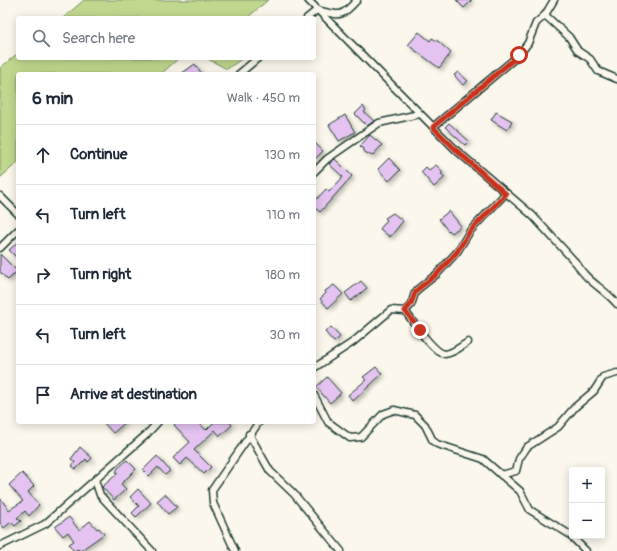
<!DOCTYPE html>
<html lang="en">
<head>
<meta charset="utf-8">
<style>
  body { margin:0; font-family:Pangolin,sans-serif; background:#f2f2f3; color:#1f2937 }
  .controls { position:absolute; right:12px; bottom:12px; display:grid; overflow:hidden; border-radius:4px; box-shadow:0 2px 10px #0003 }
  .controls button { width:36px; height:36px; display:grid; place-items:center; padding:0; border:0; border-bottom:1px solid #e0e1e3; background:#fff; color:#1f2937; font:20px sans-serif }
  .stop { position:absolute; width:12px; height:12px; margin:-9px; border:3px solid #c8321e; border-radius:50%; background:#fff }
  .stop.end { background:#c8321e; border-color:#fff; box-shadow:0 1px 4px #0008 }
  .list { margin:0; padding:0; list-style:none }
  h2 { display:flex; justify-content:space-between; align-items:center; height:52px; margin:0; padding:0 16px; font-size:17px }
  h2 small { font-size:13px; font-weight:400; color:#747a83 }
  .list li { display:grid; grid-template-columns:26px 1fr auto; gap:12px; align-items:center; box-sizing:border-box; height:60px; padding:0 16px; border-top:1px solid #e0e1e3 }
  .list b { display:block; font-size:15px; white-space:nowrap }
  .list em { font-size:13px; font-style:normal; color:#747a83 }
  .icon { flex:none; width:22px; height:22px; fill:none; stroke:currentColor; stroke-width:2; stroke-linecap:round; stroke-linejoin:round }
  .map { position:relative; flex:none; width:617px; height:551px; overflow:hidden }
  .search { position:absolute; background:#fff; box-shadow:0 2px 10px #0003; left:16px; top:16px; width:300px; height:44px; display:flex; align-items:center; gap:10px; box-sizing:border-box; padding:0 14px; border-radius:4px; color:#747a83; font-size:15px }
  .panel { position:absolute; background:#fff; box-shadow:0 2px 10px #0003; left:16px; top:72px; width:300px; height:352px; border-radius:4px }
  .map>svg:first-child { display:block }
</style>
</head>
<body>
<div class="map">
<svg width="617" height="551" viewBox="0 0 617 551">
  <defs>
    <filter id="shadow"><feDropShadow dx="2.5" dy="2.5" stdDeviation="2" flood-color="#0004"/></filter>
  </defs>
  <rect width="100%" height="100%" fill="#fbf7ec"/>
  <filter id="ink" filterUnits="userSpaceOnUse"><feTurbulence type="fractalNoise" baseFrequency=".025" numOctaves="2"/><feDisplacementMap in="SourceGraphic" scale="8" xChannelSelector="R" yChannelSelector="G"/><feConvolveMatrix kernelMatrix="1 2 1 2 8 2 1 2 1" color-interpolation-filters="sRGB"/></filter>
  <g filter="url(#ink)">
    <g fill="#c0d78e" stroke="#708a61">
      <polygon points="84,0 268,0 247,18 63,18"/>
      <polygon points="18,53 18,58 179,58 161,74 18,74 18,162 0,178 0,68"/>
      <polygon points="206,58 243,58 227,69"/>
    </g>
    <g fill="#e4c3f0" stroke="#1f3d34" filter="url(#shadow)">
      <polygon points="456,0 472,0 464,8"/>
      <polygon points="419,32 430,41 432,38 439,42 451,53 439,68 408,45"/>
      <polygon points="195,64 202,74 181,74"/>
      <polygon points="458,72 468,81 463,85 454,75"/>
      <polygon points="363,106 366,110 364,112 374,121 367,126 355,114"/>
      <polygon points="496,112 512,121 507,130 491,120"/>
      <polygon points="345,115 355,132 339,141 329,125"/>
      <polygon points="449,123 469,141 465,145 445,127"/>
      <polygon points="370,135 382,145 372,156 363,151 363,149 360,146"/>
      <polygon points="314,142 323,151 314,160"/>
      <polygon points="389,158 400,170 389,181 378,169"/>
      <polygon points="335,159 352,176 320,212 314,207 314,202 326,189 329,192 343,177 329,164"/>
      <polygon points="436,165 443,172 441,174 445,177 434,187 421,172 426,167 429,170"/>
      <polygon points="449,211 461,226 452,233 449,230 448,231 439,219"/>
      <polygon points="393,213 403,221 390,237 380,229 387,220 385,218"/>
      <polygon points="18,242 18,259 9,250"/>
      <polygon points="0,254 17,271 8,280 0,272"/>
      <polygon points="361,281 367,288 351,301 345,293"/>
      <polygon points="334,285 343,294 328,308 320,299 326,293 325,291"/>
      <polygon points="331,327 340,337 334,342 325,332"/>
      <polygon points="376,367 382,374 353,401 348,395 366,380 363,377"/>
      <polygon points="327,377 341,393 330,403 316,387"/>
      <polygon points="103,422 126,422 113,433"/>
      <polygon points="176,422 198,422 206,430 214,422 230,422 232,425 220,436 215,430 194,450 211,467 204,474 187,458 180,465 173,458 190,442 174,425"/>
      <polygon points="80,447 92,458 88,462 86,459 76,469 72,466 75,462 71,459"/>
      <polygon points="157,456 170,471 165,475 158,467 149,476 143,470"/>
      <polygon points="127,460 136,469 121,484 126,489 114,500 102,487 118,473 116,472 118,468"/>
      <polygon points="22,473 34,486 28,492 39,505 29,516 25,511 17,518 21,521 15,526 11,522 4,528 0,523 0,498 9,510 23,501 9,485"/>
      <polygon points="138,489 151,503 136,517 132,513 139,506 130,497"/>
      <polygon points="165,494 177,507 168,514 157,501"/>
      <polygon points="69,517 79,530 90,521 97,529 99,528 104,534 80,551 78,549 74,551 69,544 74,541 68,532 63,536 55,527"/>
    </g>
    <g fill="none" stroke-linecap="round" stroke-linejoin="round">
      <defs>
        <g id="minor">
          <path d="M308 0 456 150 532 215 577 264C586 281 605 289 617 304"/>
          <polyline points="545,15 569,37 578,51 590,59 598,71 617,79"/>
          <path d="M307 18 317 10C340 15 340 19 357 0"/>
          <polyline points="239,74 258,58"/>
          <polyline points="433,127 519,55 528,43 536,23 545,15 554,0"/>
          <polyline points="314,172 327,159 379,123 419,114"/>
          <polyline points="0,196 18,214"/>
          <polyline points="0,248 18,230"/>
          <polyline points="405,311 411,305 415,293 418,289 437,274 457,252 470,231 506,193"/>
          <path d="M314 368 353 342 391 310 405 311C413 321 433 353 445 354 452 354 462 346 468 342"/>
          <polyline points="314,395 328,422 350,438 361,437 383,414 394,410 415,415 425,425 433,441 437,444 483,459 520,491 530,510 569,534 586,551"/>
          <polyline points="249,434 270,471 294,494 341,551"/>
          <polyline points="501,475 516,471 519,459 527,447 558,427 575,407 594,391 603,377 617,373"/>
          <polyline points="95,480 100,495 152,551"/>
          <polyline points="0,546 45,524 146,435 158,422"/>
          <polyline points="235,551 213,503 212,490 259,422"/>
        </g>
      </defs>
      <use href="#minor" stroke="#1f3d34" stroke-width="9"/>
      <use href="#minor" stroke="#fbf7ec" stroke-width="6"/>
    </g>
  </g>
  <g fill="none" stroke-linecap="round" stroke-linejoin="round" filter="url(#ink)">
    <polyline stroke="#c8321e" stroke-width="5" points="420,330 405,311 411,304 415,293 418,289 437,274 457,252 470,231 506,194 456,150 433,127 519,55"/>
  </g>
</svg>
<div class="controls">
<button>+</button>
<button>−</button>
</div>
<div class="stop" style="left:519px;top:55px"></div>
<div class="stop end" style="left:420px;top:330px"></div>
<div class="search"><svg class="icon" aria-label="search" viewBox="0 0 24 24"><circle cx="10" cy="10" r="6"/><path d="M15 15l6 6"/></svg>Search here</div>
<section class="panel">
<h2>6 min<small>Walk · 450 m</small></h2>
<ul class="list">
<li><svg class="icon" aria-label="ahead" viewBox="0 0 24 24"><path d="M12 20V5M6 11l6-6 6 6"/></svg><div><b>Continue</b></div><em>130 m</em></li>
<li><svg class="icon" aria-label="left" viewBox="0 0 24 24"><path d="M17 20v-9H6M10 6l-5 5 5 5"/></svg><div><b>Turn left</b></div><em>110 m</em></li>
<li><svg class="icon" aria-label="right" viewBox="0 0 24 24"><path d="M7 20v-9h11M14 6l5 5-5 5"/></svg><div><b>Turn right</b></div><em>180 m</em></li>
<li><svg class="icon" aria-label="left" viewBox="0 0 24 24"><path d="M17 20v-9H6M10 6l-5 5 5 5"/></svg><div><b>Turn left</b></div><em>30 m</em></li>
<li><svg class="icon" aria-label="arrive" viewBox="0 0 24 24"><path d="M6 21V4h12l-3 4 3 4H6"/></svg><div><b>Arrive at destination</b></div></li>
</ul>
</section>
</div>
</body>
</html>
